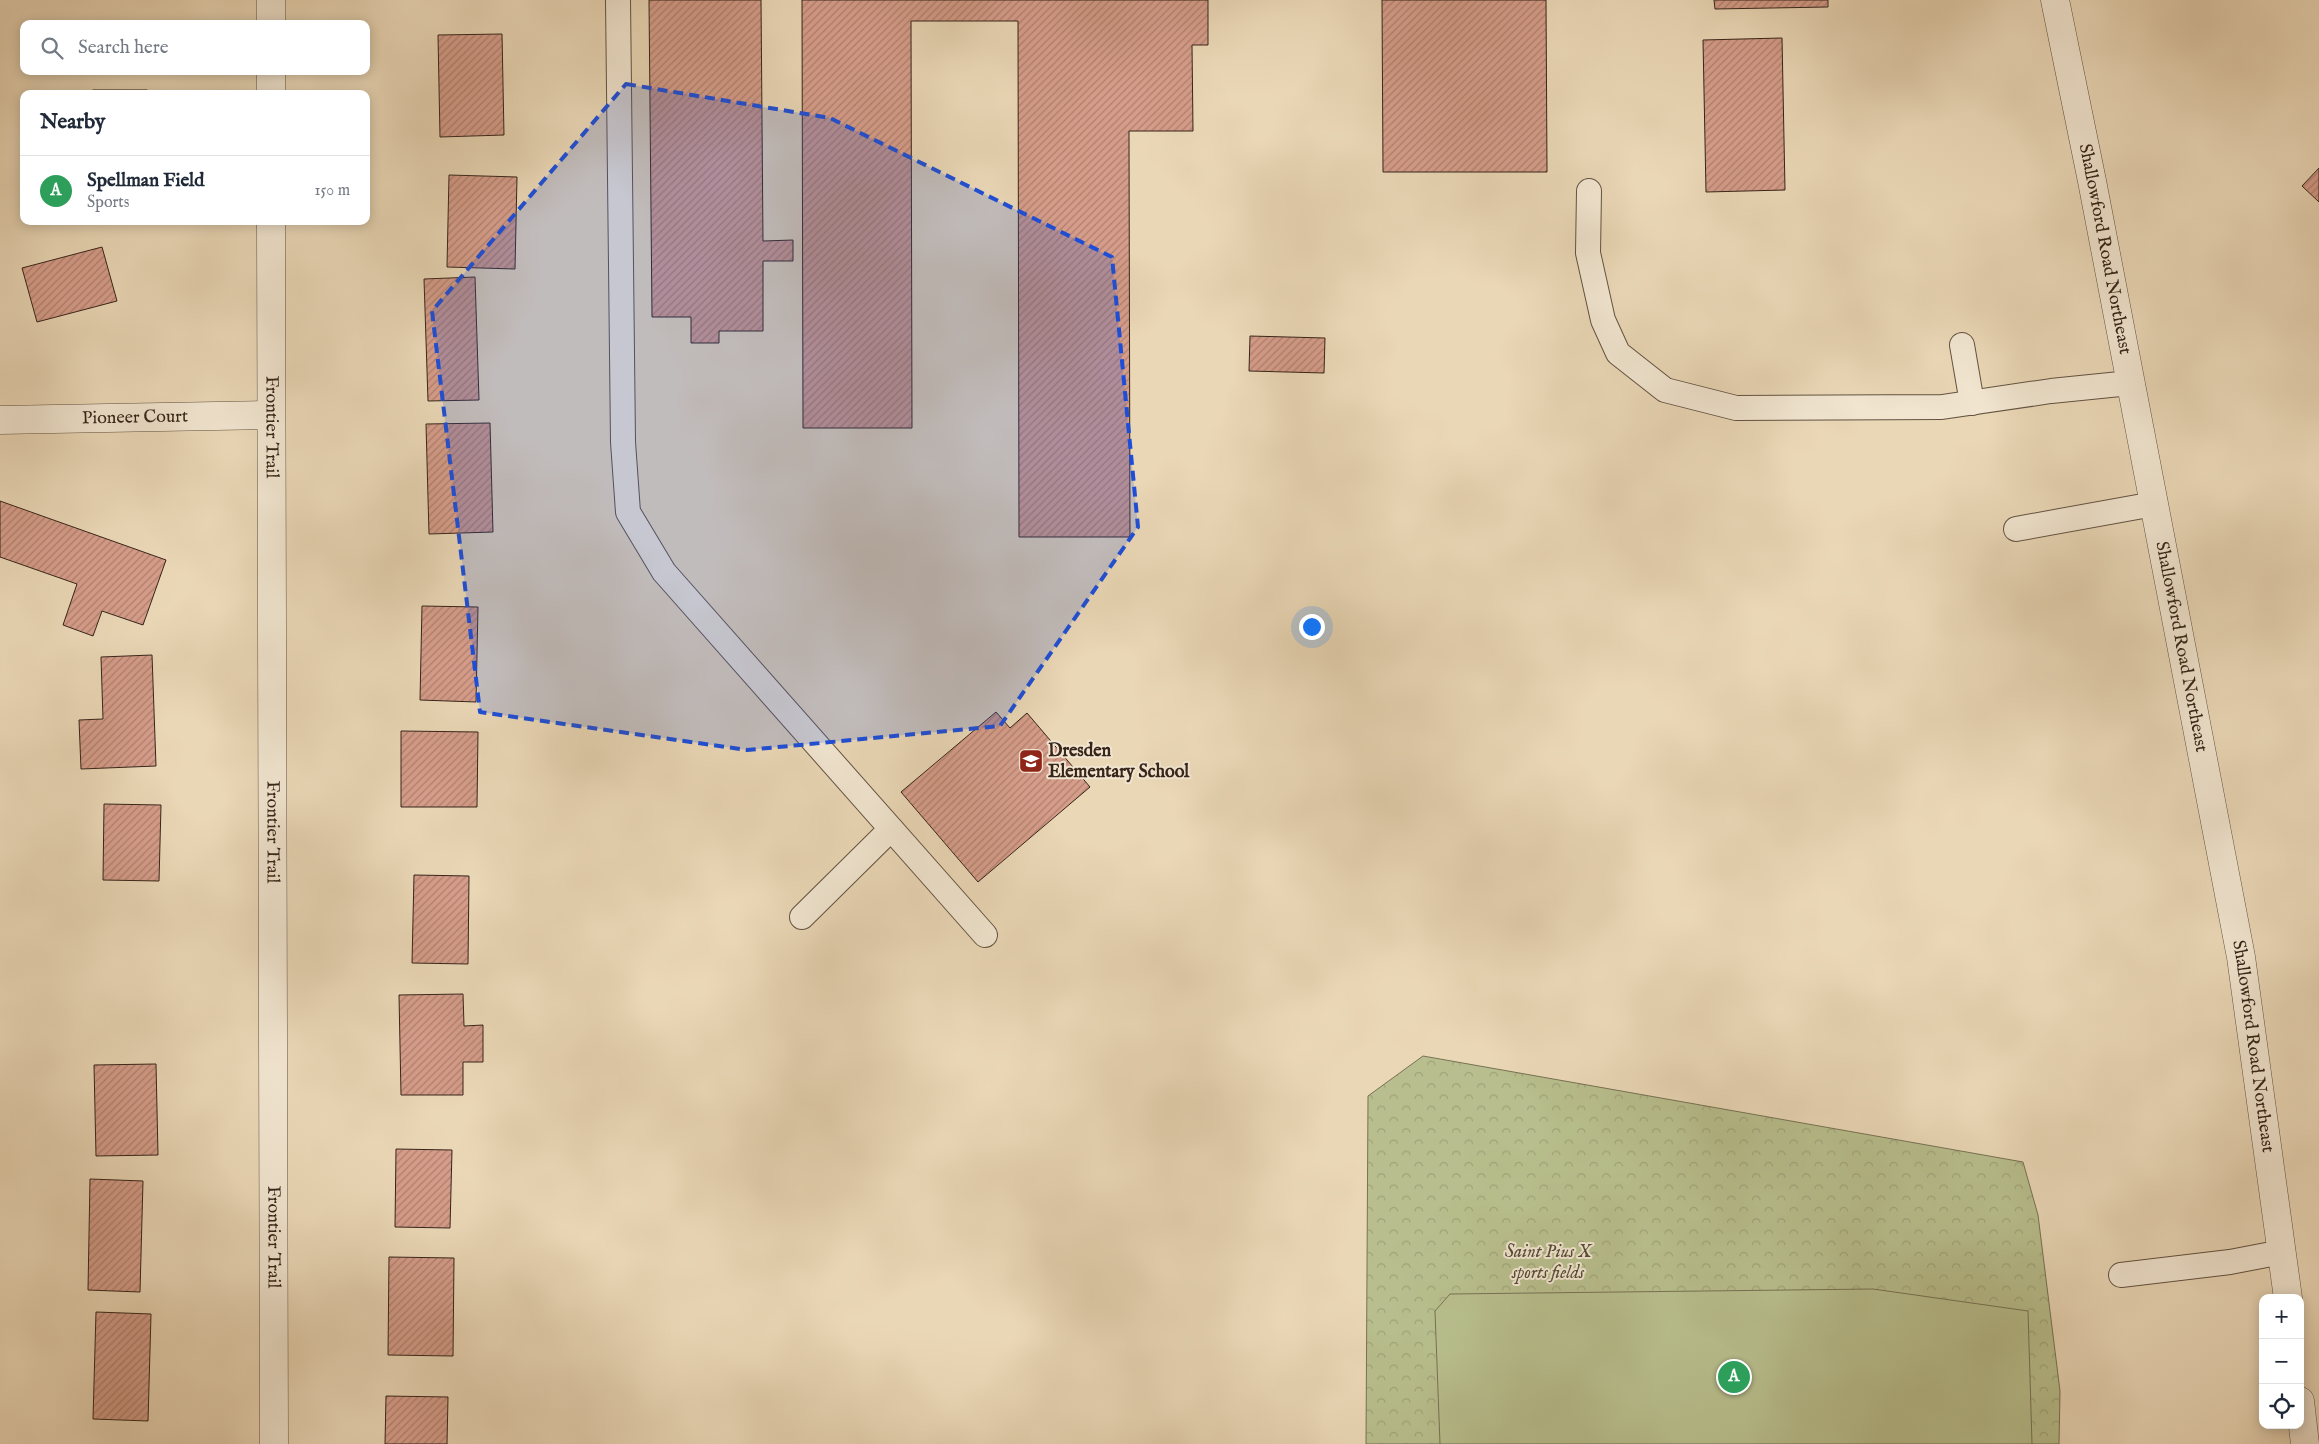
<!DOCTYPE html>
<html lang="en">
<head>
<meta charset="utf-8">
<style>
  body { margin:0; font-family:"IM FELL English",serif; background:#f6f6f7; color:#1f2937 }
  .controls { position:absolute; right:15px; bottom:15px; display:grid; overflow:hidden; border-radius:10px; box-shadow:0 2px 12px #0003 }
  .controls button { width:45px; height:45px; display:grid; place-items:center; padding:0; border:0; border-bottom:1px solid #e0e1e3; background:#fff; color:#1f2937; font:25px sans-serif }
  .you { position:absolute; left:1311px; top:626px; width:18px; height:18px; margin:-12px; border:4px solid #fff; border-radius:50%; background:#1a73e8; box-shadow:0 0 0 8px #1a73e833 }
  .badge { display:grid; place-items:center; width:32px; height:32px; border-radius:50%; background:#8f2418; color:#fff; font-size:16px; font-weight:700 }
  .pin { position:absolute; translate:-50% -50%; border:2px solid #fff; box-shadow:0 1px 5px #0006 }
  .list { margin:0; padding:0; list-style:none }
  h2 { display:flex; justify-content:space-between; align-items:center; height:65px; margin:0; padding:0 20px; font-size:21px }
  h2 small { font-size:16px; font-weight:400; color:#747a83 }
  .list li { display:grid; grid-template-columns:32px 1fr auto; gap:15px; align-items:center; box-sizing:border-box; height:70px; padding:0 20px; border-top:1px solid #e0e1e3 }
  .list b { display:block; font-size:19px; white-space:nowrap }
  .list p { margin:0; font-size:16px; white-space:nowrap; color:#747a83 }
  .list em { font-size:16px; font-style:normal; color:#747a83 }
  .icon { flex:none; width:28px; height:28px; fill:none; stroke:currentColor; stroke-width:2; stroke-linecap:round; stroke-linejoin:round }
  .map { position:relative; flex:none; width:2319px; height:1444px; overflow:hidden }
  .search { position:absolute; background:#fff; box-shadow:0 2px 12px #0003; left:20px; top:20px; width:350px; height:55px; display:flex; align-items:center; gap:12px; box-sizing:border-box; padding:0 18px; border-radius:10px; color:#747a83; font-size:19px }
  .panel { position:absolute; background:#fff; box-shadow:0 2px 12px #0003; left:20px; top:90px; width:350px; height:135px; border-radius:10px }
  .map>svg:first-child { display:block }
</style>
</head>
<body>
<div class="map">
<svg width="2319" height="1444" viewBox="0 0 2319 1444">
  <defs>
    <pattern id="park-crowns" width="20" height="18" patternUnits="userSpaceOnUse" patternTransform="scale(1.25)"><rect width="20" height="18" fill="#b8be8d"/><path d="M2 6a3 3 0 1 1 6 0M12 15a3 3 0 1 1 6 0" fill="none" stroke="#9fa379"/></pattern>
    <pattern id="building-hatch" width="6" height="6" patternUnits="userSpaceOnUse" patternTransform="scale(1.25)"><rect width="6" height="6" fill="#d69d8a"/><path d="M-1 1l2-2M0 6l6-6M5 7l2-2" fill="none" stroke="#ae8070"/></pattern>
  </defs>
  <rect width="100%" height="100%" fill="#ead7b6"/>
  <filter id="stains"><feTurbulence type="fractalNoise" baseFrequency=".004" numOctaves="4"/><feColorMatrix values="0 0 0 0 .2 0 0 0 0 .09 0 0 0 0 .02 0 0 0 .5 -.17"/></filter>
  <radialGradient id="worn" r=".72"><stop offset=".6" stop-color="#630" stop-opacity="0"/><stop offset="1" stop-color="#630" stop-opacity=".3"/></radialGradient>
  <polygon fill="url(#park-crowns)" stroke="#777254" points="1423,1056 2023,1162 2038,1215 2060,1391 2059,1444 1366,1444 1368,1096"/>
  <polygon fill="#b8be8d" stroke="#777254" points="1873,1289 2028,1311 2032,1444 1440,1444 1435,1311 1450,1294"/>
  <g fill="url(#building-hatch)" stroke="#36251a">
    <polygon points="649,0 761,0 763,241 793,240 793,261 763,261 763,331 719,331 719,343 691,343 691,317 652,317"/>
    <polygon points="802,0 1208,0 1208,45 1192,45 1193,131 1129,131 1130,537 1019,537 1018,21 911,21 912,428 803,428"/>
    <polygon points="1382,0 1546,0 1547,172 1383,172"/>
    <polygon points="1714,0 1828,0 1828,7 1715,9"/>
    <polygon points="502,34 504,135 440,137 438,35"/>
    <polygon points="1782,38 1785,190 1706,192 1703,40"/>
    <rect x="93" y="90" width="54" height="4"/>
    <polygon points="2319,168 2319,202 2302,186"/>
    <polygon points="449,175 517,177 515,269 447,267"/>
    <polygon points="102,247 117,301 37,322 22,268"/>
    <polygon points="475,277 479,400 428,401 424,279"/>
    <polygon points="1250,336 1325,338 1324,373 1249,371"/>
    <polygon points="490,423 493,532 429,534 426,424"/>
    <polygon points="0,501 166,560 143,625 102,611 93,636 63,625 77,584 0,557"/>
    <polygon points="422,606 478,607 476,702 420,700"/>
    <polygon points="152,655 156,766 81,769 79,720 103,719 101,657"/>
    <polygon points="996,712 1010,728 1027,713 1090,787 978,882 901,792"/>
    <polygon points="401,731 478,732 477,807 401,807"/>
    <polygon points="104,804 161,805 159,881 103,880"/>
    <polygon points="414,875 469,876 468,964 412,963"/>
    <polygon points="463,994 464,1026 483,1025 483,1062 463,1062 463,1095 401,1095 399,995"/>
    <polygon points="156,1064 158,1155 96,1156 94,1065"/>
    <polygon points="396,1149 452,1150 450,1228 395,1227"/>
    <polygon points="90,1179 143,1181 140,1292 88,1290"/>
    <polygon points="389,1257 454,1258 453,1356 388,1355"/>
    <polygon points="96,1312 151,1314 148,1421 93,1419"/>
    <polygon points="386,1396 448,1397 447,1444 385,1444"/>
  </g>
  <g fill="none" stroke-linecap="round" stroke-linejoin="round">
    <defs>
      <g id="service">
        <polyline points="618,0 623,442 628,512 664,572 985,935"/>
        <polyline points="1589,191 1588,253 1603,320 1618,353 1665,390 1736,408 1942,407 2051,391 2130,383"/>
        <polyline points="1962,345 1972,403"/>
        <polyline points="2016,529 2154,504"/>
        <polyline points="802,917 891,829"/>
        <polyline points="2121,1275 2230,1262 2282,1252"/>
      </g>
      <g id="minor">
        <polyline points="271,24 271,0"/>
        <polyline points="271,94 271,71"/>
        <path id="s1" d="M271 221 274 1444"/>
        <path id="s2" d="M0 420 270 415"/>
      </g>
      <g id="tertiary">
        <path id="s3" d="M2055 0 2092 181 2241 957 2288 1298"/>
        <polyline points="2300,1401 2305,1444"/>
      </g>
    </defs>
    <use href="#service" stroke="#635241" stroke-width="26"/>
    <use href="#minor" stroke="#635241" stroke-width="29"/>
    <use href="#tertiary" stroke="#635241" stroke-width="29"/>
    <use href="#service" stroke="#f1e5d0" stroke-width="24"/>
    <use href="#minor" stroke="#f1e5d0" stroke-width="28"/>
    <use href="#tertiary" stroke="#f1e5d0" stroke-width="28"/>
  </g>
  <path fill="#1d4ed8" fill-opacity="0.2" stroke="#1d4ed8" stroke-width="4" stroke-dasharray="10 6" stroke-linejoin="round" d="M626 84 830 118 1112 257 1138 527 1000 726 747 750 480 712 432 311Z"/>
  <defs>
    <symbol id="school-square" viewBox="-11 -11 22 22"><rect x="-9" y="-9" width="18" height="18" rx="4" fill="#8f2418" stroke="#f1e5d0"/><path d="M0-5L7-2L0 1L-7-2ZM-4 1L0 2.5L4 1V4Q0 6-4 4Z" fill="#fff"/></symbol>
  </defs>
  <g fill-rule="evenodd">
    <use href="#school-square" x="1017" y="747" width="28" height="28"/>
  </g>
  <g text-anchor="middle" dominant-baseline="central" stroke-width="4" stroke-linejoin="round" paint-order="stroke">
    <g font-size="18" fill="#36251a" stroke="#f1e5d0">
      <text stroke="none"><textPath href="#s3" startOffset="254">Shallowford Road Northeast</textPath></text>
      <text stroke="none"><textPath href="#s2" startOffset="135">Pioneer Court</textPath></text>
      <text stroke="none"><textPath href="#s1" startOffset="206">Frontier Trail</textPath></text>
      <text stroke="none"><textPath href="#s3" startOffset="659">Shallowford Road Northeast</textPath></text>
      <text stroke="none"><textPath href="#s1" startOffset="611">Frontier Trail</textPath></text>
      <text stroke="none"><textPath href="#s3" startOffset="1065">Shallowford Road Northeast</textPath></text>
      <text stroke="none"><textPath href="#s1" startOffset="1016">Frontier Trail</textPath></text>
    </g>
    <g font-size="18" font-weight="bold" fill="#36251a" stroke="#f1e5d0" text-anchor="start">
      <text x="1048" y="751">Dresden<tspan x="1048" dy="21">Elementary School</tspan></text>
    </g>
    <g font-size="18" font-style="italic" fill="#564b37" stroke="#f1e5d0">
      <text x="1548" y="1252">Saint Pius X<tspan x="1548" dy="21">sports fields</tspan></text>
    </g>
  </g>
  <rect width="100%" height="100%" filter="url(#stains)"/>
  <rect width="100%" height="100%" fill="url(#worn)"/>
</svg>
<div class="controls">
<button>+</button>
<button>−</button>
<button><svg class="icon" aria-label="locate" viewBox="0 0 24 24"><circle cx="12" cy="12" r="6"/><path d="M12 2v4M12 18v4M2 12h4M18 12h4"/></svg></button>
</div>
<div class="you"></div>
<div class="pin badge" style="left:1734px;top:1377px;background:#2e9e5b">A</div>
<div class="search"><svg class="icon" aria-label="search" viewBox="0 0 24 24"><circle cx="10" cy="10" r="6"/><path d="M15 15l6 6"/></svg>Search here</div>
<section class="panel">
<h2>Nearby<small></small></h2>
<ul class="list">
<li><span class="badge" style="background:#2e9e5b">A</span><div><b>Spellman Field</b><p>Sports</p></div><em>150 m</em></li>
</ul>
</section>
</div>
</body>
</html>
